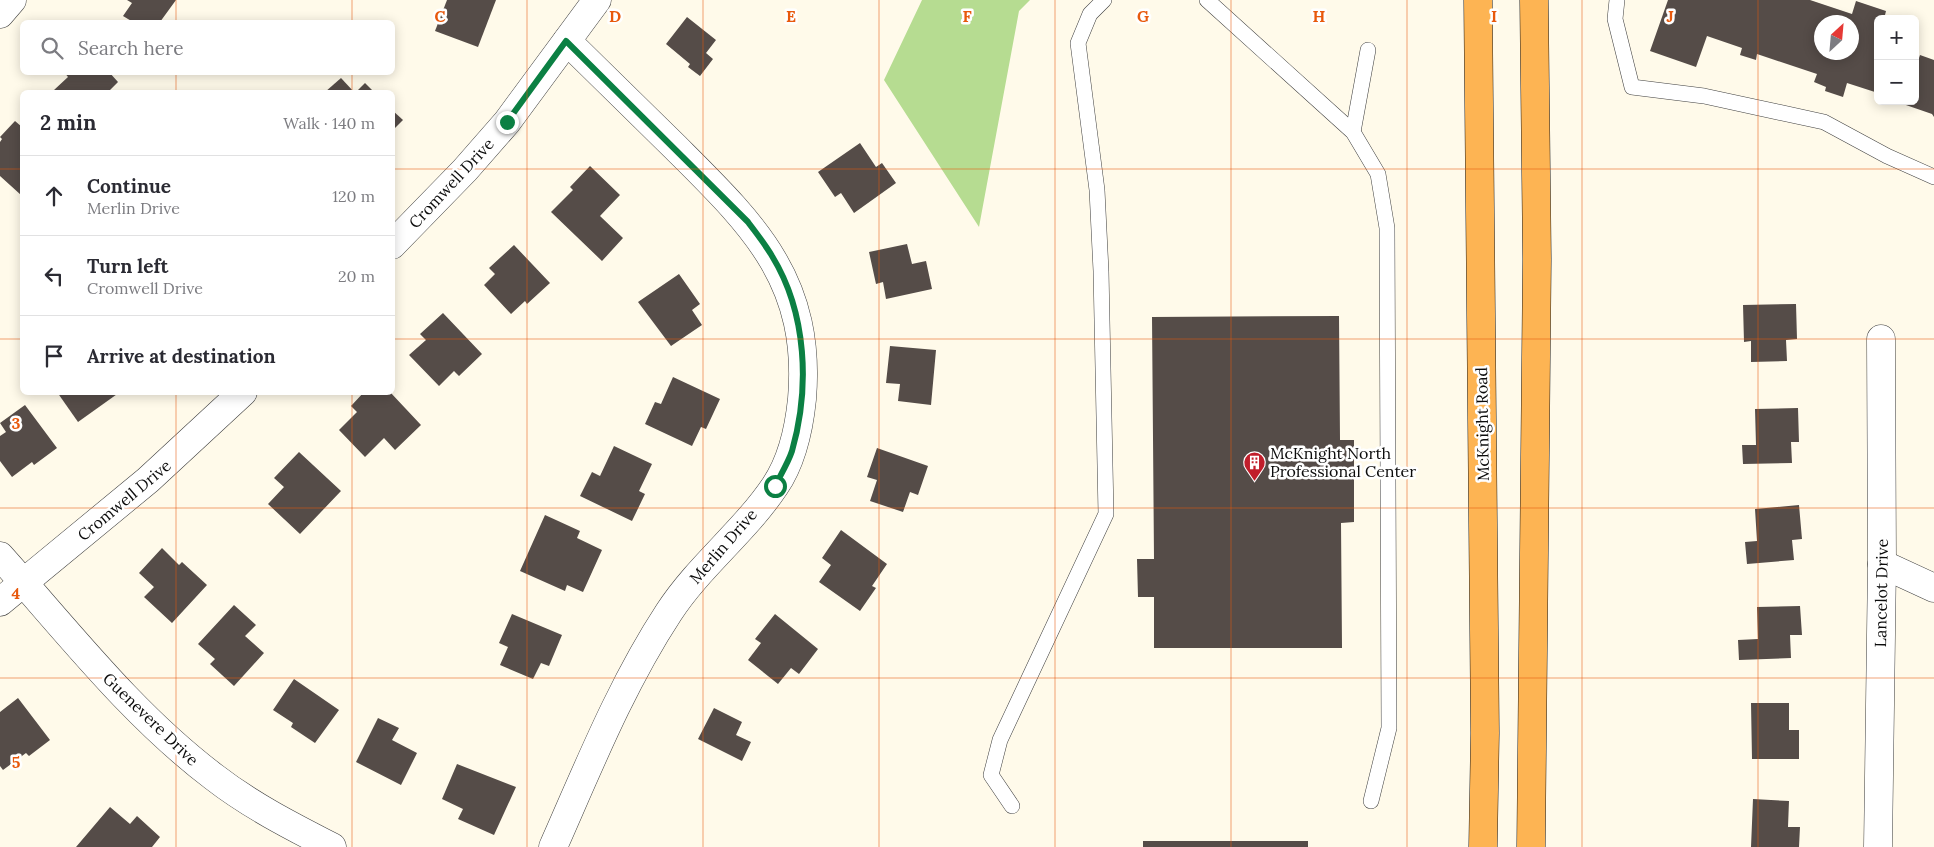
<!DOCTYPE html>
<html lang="en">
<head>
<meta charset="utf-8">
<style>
  body { margin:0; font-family:Lora,serif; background:#f2f2f3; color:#2b2b33 }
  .controls { position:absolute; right:15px; top:15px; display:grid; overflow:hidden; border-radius:8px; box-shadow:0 2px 12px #0003 }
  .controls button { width:45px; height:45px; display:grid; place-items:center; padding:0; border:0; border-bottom:1px solid #e1e1e2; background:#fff; color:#2b2b33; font:25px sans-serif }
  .compass { position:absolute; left:1814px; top:15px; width:45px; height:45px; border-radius:50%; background:#fff; box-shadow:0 2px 12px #0003; rotate:26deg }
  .stop { position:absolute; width:15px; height:15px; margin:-11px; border:4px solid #0b8043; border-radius:50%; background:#fff }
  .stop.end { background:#0b8043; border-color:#fff; box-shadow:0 1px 5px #0008 }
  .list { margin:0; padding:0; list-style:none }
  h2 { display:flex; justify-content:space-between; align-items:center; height:65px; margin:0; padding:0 20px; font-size:21px }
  h2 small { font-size:16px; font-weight:400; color:#7c7c81 }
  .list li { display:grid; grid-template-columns:32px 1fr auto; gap:15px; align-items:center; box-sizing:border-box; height:80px; padding:0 20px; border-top:1px solid #e1e1e2 }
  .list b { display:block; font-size:19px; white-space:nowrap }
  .list p { margin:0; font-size:16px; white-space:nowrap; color:#7c7c81 }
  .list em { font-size:16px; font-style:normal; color:#7c7c81 }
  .icon { flex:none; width:28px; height:28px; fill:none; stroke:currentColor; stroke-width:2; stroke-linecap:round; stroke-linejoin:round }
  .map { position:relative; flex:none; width:1934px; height:847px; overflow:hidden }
  .search { position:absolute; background:#fff; box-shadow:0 2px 12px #0003; left:20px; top:20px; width:375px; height:55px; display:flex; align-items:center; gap:12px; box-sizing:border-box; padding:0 18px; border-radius:8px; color:#7c7c81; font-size:19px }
  .panel { position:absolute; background:#fff; box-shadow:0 2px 12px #0003; left:20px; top:90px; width:375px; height:305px; border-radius:8px }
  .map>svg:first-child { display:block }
</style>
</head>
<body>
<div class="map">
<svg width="1934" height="847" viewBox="0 0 1934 847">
  <rect width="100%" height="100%" fill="#fffaea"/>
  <polygon fill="#b6dc91" points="922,0 1030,0 1019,11 979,227 884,80"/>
  <g fill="#554c48" fill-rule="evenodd">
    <polygon points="127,0 176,0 160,22 133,22 123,16 132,3"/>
    <polygon points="447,0 496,0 478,47 435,31"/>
    <path d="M1668 0H1810L1852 14 1856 1 1886 11 1884 19H1878V93L1847 83 1843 97 1825 91 1826 87 1814 82 1817 74 1757 54 1756 60 1740 55 1742 48 1707 36 1696 67 1650 51ZM1822 22H1852V52H1822Z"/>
    <polygon points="687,17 716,40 706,53 713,59 700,76 688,67 690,64 666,44"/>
    <polygon points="1920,55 1934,60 1934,117 1932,114 1903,104 1904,101 1915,101 1915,70"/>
    <polygon points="64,72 109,72 118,82 108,92 56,92 54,90 68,77"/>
    <polygon points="341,78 354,92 325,92"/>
    <polygon points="365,83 374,92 356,92"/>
    <polygon points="392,110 403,120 392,131"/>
    <polygon points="15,121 22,127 21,195 0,176 0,142 2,139 0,137"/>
    <polygon points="860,143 876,167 882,163 896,183 854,213 841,193 835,197 818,172"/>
    <polygon points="590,166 620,195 600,216 623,238 602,261 551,212 573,190 570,187"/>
    <polygon points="907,244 912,264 926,261 932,289 886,299 883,282 876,284 869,252"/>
    <polygon points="514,245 550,283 527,304 525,301 511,314 484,285 495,274 489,268"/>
    <polygon points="679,274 700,304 692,310 702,325 671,346 638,302"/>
    <polygon points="1796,304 1797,339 1786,340 1787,361 1751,362 1751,341 1744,342 1743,305"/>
    <polygon points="443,313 482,354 459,376 454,371 439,386 409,355 426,340 420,334"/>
    <polygon points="1339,316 1340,440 1354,440 1354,522 1341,523 1342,648 1154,648 1154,597 1138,597 1137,559 1154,559 1152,317"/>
    <polygon points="890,346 936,350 931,405 898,401 900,384 886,383"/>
    <polygon points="673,377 720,399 706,429 701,427 692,446 645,424 655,402 661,404"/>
    <polygon points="57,392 120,392 78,422"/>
    <polygon points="364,392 390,392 421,425 395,450 384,438 365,457 339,430 357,412 351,406"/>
    <polygon points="25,405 57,448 34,465 32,462 12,477 0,461 0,436 6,432 0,423"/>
    <polygon points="1798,408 1799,442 1791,442 1792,463 1743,464 1742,445 1756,445 1755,409"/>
    <polygon points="614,446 652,464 639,491 645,494 632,521 580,496 592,472 600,476"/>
    <polygon points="877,448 928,466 918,495 910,492 903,512 870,501 877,480 867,477"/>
    <polygon points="299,452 341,491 300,534 268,504 284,487 274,478"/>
    <polygon points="1799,505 1802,539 1792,540 1794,560 1747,564 1745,542 1757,541 1755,509"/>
    <polygon points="545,515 580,531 577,538 602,550 583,592 567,585 565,591 520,571"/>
    <polygon points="841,530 887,564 872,586 876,588 860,611 819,582 831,565 822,558"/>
    <polygon points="162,548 179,565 182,562 207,585 172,623 144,597 154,587 139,573"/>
    <polygon points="234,605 256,625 245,636 264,653 234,686 210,664 215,659 198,644"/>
    <polygon points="1800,606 1802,635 1790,635 1791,658 1739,660 1738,640 1758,639 1757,607"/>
    <polygon points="512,614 562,635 549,666 541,663 533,679 500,665 508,647 499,643"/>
    <polygon points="775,614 818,649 799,674 791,668 778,684 748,660 761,643 755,639"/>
    <polygon points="294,679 339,710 315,743 291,727 293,723 273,710"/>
    <polygon points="18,698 50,740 29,756 26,753 3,770 0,766 0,712"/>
    <polygon points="1751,703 1789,703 1789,730 1799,730 1799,759 1752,759"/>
    <polygon points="714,708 742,722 736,735 751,742 742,761 698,739"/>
    <polygon points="378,718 399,728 392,740 417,753 401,785 356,762"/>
    <polygon points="457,764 516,787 494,835 458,819 463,809 442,799"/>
    <polygon points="1753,799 1789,801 1788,827 1800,827 1799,847 1751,847"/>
    <polygon points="110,807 130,824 137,816 160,837 152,847 76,847"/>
    <rect x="1143" y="841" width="165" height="6"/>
  </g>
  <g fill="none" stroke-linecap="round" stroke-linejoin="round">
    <defs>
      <g id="service">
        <polyline points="1207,0 1353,132 1378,174 1387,228 1389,728 1371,801"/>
        <polyline points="1617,0 1615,19 1632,87 1704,96 1824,122 1887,156 1934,177"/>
        <polyline points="1353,132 1368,50"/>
        <polyline points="1012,806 991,775 1000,740 1106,514 1101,271 1097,190 1078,43 1090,14 1104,0"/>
      </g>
      <g id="minor">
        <polyline points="0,14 12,0"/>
        <polyline points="392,245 465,170 507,122 597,0"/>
        <path d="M0 556C68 632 132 715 214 777 250 805 291 826 332 847"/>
        <polyline points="1882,564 1934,588"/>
        <polyline points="0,602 148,480 243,392"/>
        <path d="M553 847C588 768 621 685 669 612 699 566 744 532 775 486 792 461 799 429 802 399 812 279 752 224 674 146 638 111 603 76 567 41"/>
        <polyline points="1878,847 1882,564 1881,339"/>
      </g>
      <g id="trunk">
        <polyline points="1478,0 1485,733 1483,847"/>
        <polyline points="1531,847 1537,259 1534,0"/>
      </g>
    </defs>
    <use href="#service" stroke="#3f3f3f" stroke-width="16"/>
    <use href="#minor" stroke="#3f3f3f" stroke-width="29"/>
    <use href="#trunk" stroke="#1d1d1d" stroke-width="29"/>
    <use href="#service" stroke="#fff" stroke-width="15"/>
    <use href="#minor" stroke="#fff" stroke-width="28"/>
    <use href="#trunk" stroke="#fdb453" stroke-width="28"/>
  </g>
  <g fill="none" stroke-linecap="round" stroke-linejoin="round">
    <path stroke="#0b8043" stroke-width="6" d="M507 122 566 41 748 222C756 233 765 244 772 256 807 313 810 388 792 451 788 463 781 474 775 486"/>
  </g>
  <path fill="none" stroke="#e8590c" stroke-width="1" stroke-opacity="0.55" d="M176 0V22M352 0V22M527 0V847M703 0V847M879 0V847M1055 0V847M1231 0V847M1407 0V847M1582 0V847M1758 0V847M176 72V92M352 72V92M0 169H22M392 169H1934M0 339H22M392 339H1934M176 392V847M352 392V847M0 508H1934M0 678H1934"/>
  <defs>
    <symbol id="building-pin" viewBox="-11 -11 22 30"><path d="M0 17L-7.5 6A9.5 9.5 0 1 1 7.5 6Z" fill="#c11e2b" stroke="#fff"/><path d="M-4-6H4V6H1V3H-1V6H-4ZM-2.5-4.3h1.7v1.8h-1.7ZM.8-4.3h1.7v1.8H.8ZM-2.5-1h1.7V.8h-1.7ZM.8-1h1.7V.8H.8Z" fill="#fff"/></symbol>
  </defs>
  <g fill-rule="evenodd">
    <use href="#building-pin" x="1242" y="450" width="25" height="34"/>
  </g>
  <g text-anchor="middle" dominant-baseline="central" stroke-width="5" stroke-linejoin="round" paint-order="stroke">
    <g font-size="16" fill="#0c0c0c" stroke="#fff">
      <text transform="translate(451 183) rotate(-47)">Cromwell Drive</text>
      <text transform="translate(1482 424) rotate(-91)">McKnight Road</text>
      <text transform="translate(124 500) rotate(-40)">Cromwell Drive</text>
      <text transform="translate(723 546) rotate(-49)">Merlin Drive</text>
      <text transform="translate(1881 593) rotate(-89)">Lancelot Drive</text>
      <text transform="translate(151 719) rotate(44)">Guenevere Drive</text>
    </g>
    <g font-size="16" fill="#0c0c0c" stroke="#fff" text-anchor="start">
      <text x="1270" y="453">McKnight North<tspan x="1270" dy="18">Professional Center</tspan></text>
    </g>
  </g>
  <g font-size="16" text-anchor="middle" font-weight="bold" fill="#e8590c" stroke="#fff" stroke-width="5" stroke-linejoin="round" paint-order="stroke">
    <text x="440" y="22">C</text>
    <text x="615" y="22">D</text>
    <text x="791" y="22">E</text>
    <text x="967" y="22">F</text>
    <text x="1143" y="22">G</text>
    <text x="1319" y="22">H</text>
    <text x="1494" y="22">I</text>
    <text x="1670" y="22">J</text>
    <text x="16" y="429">3</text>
    <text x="16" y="599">4</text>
    <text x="16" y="768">5</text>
  </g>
</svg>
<div class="controls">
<button>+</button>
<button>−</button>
</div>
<svg class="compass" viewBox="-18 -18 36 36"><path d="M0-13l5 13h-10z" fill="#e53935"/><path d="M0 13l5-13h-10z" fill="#7c7c81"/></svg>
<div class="stop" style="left:775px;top:486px"></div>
<div class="stop end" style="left:507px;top:122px"></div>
<div class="search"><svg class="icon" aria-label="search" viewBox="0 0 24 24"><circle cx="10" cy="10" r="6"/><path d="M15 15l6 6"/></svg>Search here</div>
<section class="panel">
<h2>2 min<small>Walk · 140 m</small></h2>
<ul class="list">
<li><svg class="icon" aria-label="ahead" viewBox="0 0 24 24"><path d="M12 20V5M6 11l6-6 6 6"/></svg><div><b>Continue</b><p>Merlin Drive</p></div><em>120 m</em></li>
<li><svg class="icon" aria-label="left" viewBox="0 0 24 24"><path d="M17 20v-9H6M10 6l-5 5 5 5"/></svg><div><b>Turn left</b><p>Cromwell Drive</p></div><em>20 m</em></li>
<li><svg class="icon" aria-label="arrive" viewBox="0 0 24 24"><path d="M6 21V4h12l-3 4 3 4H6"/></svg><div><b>Arrive at destination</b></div></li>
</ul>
</section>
</div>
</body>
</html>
